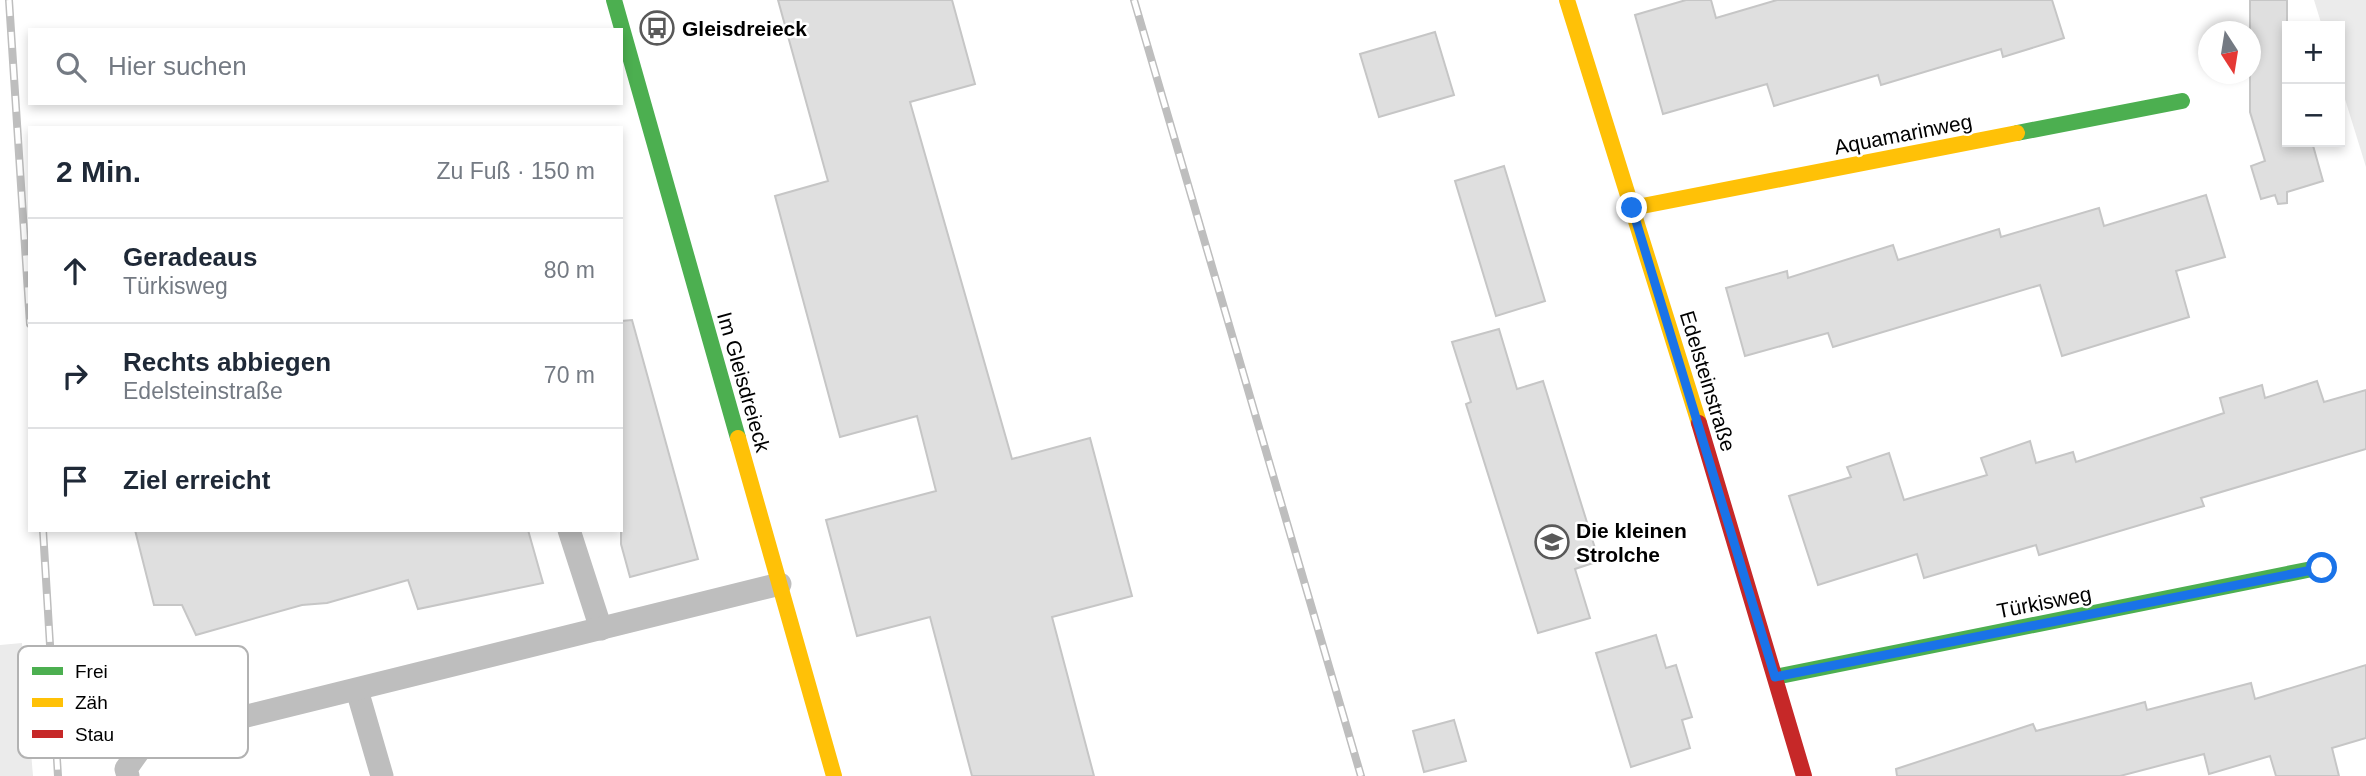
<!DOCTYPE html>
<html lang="de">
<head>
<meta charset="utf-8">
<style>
  body { margin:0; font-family:Arial,sans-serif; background:#f2f2f3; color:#1f2937 }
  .controls { position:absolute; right:21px; top:21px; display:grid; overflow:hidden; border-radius:0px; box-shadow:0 4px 10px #0003 }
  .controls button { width:63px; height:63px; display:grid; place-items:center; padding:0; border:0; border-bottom:2px solid #e0e1e3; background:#fff; color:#1f2937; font:35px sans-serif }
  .compass { position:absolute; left:2198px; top:21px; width:63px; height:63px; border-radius:50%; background:#fff; box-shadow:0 4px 10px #0003; rotate:168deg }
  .stop { position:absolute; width:21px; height:21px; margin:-16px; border:5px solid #1a73e8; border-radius:50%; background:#fff }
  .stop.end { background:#1a73e8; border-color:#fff; box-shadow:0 2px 7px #0008 }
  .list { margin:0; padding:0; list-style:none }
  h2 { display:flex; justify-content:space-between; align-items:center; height:91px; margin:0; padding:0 28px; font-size:30px }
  h2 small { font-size:23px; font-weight:400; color:#747a83 }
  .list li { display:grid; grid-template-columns:46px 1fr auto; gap:21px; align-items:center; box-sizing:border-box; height:105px; padding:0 28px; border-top:2px solid #e0e1e3 }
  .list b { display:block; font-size:26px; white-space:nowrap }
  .list p { margin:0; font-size:23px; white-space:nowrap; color:#747a83 }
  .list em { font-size:23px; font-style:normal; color:#747a83 }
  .icon { flex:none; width:38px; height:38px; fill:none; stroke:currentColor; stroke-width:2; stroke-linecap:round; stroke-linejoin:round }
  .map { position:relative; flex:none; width:2366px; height:776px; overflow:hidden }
  .search { position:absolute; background:#fff; box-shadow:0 4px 10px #0003; left:28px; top:28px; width:595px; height:77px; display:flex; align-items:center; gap:18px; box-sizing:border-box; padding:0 24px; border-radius:0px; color:#747a83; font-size:26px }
  .panel { position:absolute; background:#fff; box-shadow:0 4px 10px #0003; left:28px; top:126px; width:595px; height:406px; border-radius:0px }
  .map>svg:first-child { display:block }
</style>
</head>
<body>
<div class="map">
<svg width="2366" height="776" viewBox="0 0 2366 776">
  <rect width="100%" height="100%" fill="#fff"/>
  <g fill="#ebebeb">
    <polygon points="2314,0 2366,0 2366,167 2340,83 2340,26 2322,26"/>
    <polygon points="22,643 33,776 0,776 0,645"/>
  </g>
  <g fill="#dfdfdf" stroke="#c6c6c6" stroke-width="2">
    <polygon points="778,0 952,0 975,84 910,102 1012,459 1090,438 1132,596 1052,617 1094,776 972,776 930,617 857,636 826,520 936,491 917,416 840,437 775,196 828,181"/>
    <polygon points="1686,0 1711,0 1716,18 1777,0 2052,0 2064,38 2003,57 2001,49 1881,85 1878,75 1774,106 1767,84 1663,114 1635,15"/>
    <polygon points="2250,0 2287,0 2287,142 2312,142 2323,181 2287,192 2287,203 2278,204 2275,195 2261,199 2251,166 2265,161 2250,112"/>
    <polygon points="1435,32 1454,95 1379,117 1360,54"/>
    <polygon points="1504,166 1545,301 1496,316 1455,181"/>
    <polygon points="2206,195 2225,257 2176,271 2189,317 2062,356 2040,285 1833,347 1828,333 1745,356 1726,288 1787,271 1788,278 1893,245 1898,260 1999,229 2001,237 2099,208 2104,226"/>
    <polygon points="632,320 698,559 630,577 621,544 621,321"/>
    <polygon points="1499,329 1517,389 1543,381 1599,561 1575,569 1590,618 1538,633 1466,404 1471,402 1452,342"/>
    <polygon points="2317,381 2324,402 2366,390 2366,449 2201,498 2204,506 2039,555 2036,545 1924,578 1917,554 1818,585 1789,496 1851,477 1847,467 1889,453 1904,500 1987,475 1981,458 2030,441 2036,463 2073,452 2076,462 2224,413 2220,398 2262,385 2265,398"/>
    <polygon points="135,530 528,530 543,583 418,609 408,580 327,603 302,605 196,635 182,605 154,605"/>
    <polygon points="1656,635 1666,668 1676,665 1692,717 1682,720 1690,748 1631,767 1596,653"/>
    <polygon points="2366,665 2366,738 2332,748 2339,776 2276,776 2270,756 2209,774 2204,754 2120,776 1897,776 1896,769 2033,724 2036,731 2145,702 2147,710 2251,683 2255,699"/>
    <polygon points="1454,720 1466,761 1424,772 1413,731"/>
  </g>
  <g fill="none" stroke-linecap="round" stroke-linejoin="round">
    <g stroke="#bebebe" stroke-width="23">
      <polyline points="569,530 601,629"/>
      <polyline points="357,690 382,776"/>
      <polyline points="128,776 126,769 146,741 780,584"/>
    </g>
    <g stroke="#4caf50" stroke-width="16">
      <polyline points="614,0 738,438"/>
      <polyline points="2017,133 2182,101"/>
      <polyline points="1775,677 2322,567"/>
    </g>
    <g stroke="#ffc107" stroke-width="16">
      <polyline points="1567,0 1699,423"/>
      <polyline points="1632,208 2017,133"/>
      <polyline points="738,438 834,776"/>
    </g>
    <polyline stroke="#c62828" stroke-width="16" points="1699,423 1804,776"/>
    <defs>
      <g id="rail">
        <polyline points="9,0 30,324"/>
        <polyline points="1134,0 1361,776"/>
        <polyline points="43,530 58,776"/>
      </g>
    </defs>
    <use href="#rail" stroke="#bebebe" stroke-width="8"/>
    <use href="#rail" stroke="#fff" stroke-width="5" stroke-dasharray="16" stroke-linecap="butt"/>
  </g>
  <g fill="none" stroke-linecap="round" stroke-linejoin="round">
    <polyline stroke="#1a73e8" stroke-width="9" points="1632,208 1775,677 2322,568"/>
  </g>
  <defs>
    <symbol id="bus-ring" viewBox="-11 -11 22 22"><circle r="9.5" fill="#fff" stroke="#595959" stroke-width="1.5"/><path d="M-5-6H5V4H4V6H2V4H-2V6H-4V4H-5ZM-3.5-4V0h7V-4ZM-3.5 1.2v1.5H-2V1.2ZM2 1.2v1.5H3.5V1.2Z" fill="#595959"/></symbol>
    <symbol id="school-ring" viewBox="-11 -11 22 22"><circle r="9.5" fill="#fff" stroke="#595959" stroke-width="1.5"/><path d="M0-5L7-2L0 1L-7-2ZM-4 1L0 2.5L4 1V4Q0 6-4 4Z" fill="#595959"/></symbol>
  </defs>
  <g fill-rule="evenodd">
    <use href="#bus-ring" x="638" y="9" width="38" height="38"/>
    <use href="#school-ring" x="1533" y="523" width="38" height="38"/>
  </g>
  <g text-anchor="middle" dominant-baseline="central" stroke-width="5" stroke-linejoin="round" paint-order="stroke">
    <g font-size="21" font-weight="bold" fill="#000" stroke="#fff" text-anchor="start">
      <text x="682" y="28">Gleisdreieck</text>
      <text x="1576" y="530">Die kleinen<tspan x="1576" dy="24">Strolche</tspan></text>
    </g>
    <g font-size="21" fill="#000" stroke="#fff">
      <text transform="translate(1903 134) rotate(-11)">Aquamarinweg</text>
      <text transform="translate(1708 381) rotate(73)">Edelsteinstraße</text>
      <text transform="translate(744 382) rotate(74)">Im Gleisdreieck</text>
      <text transform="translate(2044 602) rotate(-11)">Türkisweg</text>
    </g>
  </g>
  <rect x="18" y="646" width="230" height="112" rx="10" fill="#fff" stroke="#b2b2b2" stroke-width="2"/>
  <rect x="32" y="667" width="31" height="8" fill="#4caf50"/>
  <rect x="32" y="698" width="31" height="9" fill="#ffc107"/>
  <rect x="32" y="730" width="31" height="8" fill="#c62828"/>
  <g font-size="19" fill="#000">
    <text x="75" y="678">Frei</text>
    <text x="75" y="709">Zäh</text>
    <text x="75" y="741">Stau</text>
  </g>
</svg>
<div class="controls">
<button>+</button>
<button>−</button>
</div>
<svg class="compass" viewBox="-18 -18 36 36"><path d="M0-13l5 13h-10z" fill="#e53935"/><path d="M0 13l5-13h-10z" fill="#747a83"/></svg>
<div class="stop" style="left:2322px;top:568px"></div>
<div class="stop end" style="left:1632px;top:208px"></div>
<div class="search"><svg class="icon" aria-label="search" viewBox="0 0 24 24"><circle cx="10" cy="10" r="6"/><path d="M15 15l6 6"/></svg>Hier suchen</div>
<section class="panel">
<h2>2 Min.<small>Zu Fuß · 150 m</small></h2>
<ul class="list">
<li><svg class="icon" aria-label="ahead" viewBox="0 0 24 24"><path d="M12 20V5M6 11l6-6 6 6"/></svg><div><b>Geradeaus</b><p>Türkisweg</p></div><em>80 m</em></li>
<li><svg class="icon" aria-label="right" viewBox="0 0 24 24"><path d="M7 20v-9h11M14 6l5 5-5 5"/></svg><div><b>Rechts abbiegen</b><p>Edelsteinstraße</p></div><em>70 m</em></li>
<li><svg class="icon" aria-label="arrive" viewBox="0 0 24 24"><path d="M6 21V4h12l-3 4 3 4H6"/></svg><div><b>Ziel erreicht</b></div></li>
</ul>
</section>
</div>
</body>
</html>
